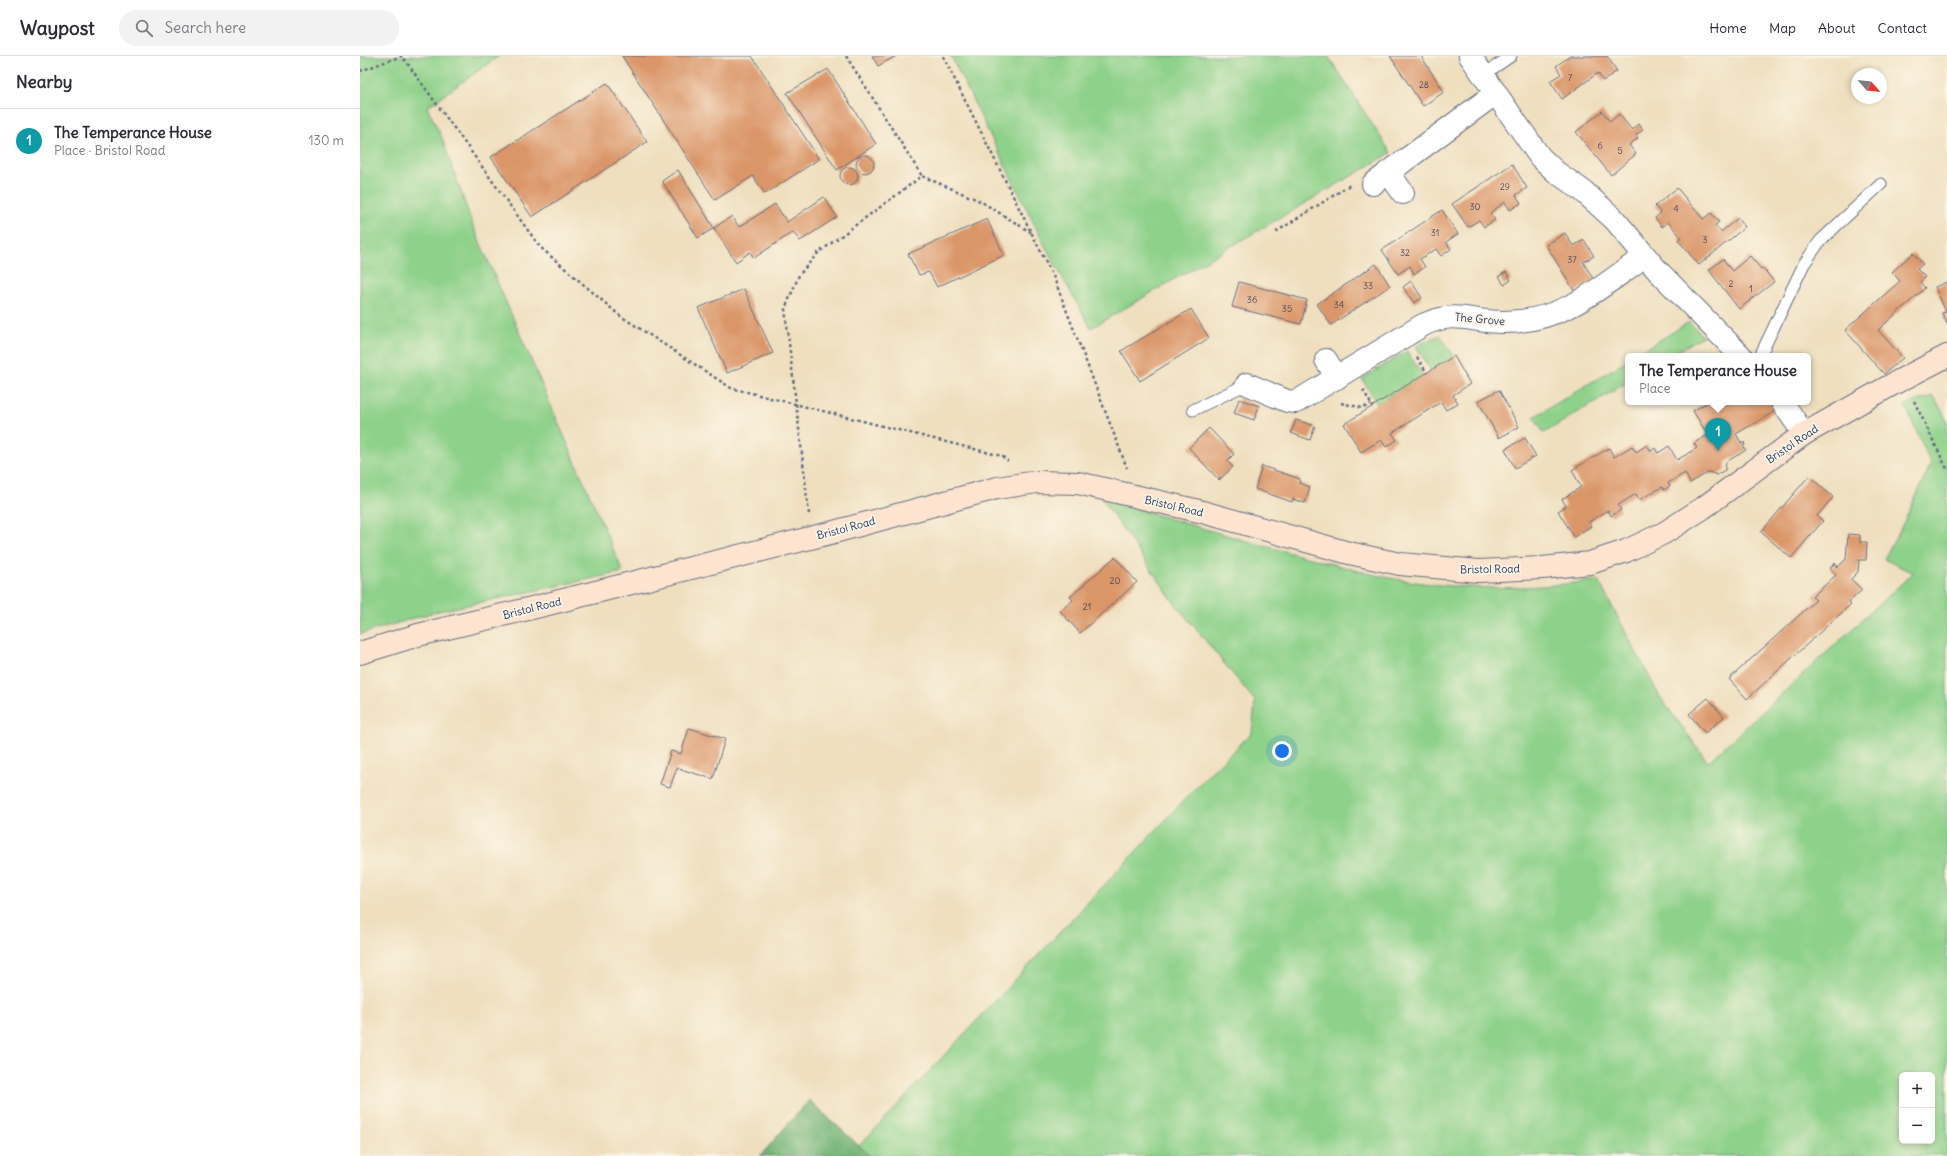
<!DOCTYPE html>
<html lang="en">
<head>
<meta charset="utf-8">
<style>
  body { margin:0; font-family:Delius,sans-serif; background:#f2f2f3; color:#2b2b33 }
  .controls { position:absolute; right:12px; bottom:12px; display:grid; overflow:hidden; border-radius:6px; box-shadow:0 2px 6px #0003 }
  .controls button { width:36px; height:36px; display:grid; place-items:center; padding:0; border:0; border-bottom:1px solid #e1e1e2; background:#fff; color:#2b2b33; font:20px sans-serif }
  .compass { position:absolute; left:1491px; top:12px; width:36px; height:36px; border-radius:50%; background:#fff; box-shadow:0 2px 6px #0003; rotate:117deg }
  .you { position:absolute; left:922px; top:695px; width:14px; height:14px; margin:-10px; border:3px solid #fff; border-radius:50%; background:#1a73e8; box-shadow:0 0 0 6px #1a73e833 }
  .badge { display:grid; place-items:center; width:26px; height:26px; border-radius:50%; background:#7c3aed; color:#fff; font-size:13px; font-weight:700 }
  .pin { position:absolute; translate:-50% -33px; filter:drop-shadow(0 1px 2px #0008) }
  .pin::after { content:''; position:absolute; top:21px; width:14px; height:12px; background:inherit; clip-path:polygon(0 0,100% 0,50% 100%) }
  .popup { position:absolute; left:1265px; top:297px; width:186px; height:52px; box-sizing:border-box; display:grid; place-content:center; border-radius:6px; background:#fff; filter:drop-shadow(0 1px 3px #0005); font-size:13px; white-space:nowrap; color:#7c7c81 }
  .popup b { font-size:15px; color:#2b2b33 }
  .popup::after { content:''; position:absolute; left:50%; top:100%; margin-left:-8px; border:8px solid transparent; border-top-color:#fff }
  .list { margin:0; padding:0; list-style:none }
  h2 { display:flex; justify-content:space-between; align-items:center; height:52px; margin:0; padding:0 16px; font-size:17px }
  h2 small { font-size:13px; font-weight:400; color:#7c7c81 }
  .list li { display:grid; grid-template-columns:26px 1fr auto; gap:12px; align-items:center; box-sizing:border-box; height:64px; padding:0 16px; border-top:1px solid #e1e1e2 }
  .list b { display:block; font-size:15px; white-space:nowrap }
  .list p { margin:0; font-size:13px; white-space:nowrap; color:#7c7c81 }
  .list em { font-size:13px; font-style:normal; color:#7c7c81 }
  .icon { flex:none; width:22px; height:22px; fill:none; stroke:currentColor; stroke-width:2; stroke-linecap:round; stroke-linejoin:round }
  .map { position:relative; flex:none; width:1587px; height:1100px; overflow:hidden }
  header { display:flex; align-items:center; gap:24px; box-sizing:border-box; height:56px; padding:0 20px; background:#fff; border-bottom:1px solid #e1e1e2 }
  header strong { font-size:19px }
  nav { display:flex; gap:22px; margin-inline-start:auto; font-size:14px }
  .search { width:280px; height:36px; background:#f2f2f3; display:flex; align-items:center; gap:10px; box-sizing:border-box; padding:0 14px; border-radius:22px; color:#7c7c81; font-size:15px }
  main { display:flex }
  aside { flex:1; background:#fff }
  .map>svg:first-child { display:block }
</style>
</head>
<body>
<header>
<strong>Waypost</strong>
<div class="search"><svg class="icon" aria-label="search" viewBox="0 0 24 24"><circle cx="10" cy="10" r="6"/><path d="M15 15l6 6"/></svg>Search here</div>
<nav><a>Home</a><a>Map</a><a>About</a><a>Contact</a></nav>
</header>
<main>
<aside>
<h2>Nearby<small></small></h2>
<ul class="list">
<li><span class="badge" style="background:#0f9aa8">1</span><div><b>The Temperance House</b><p>Place · Bristol Road</p></div><em>130 m</em></li>
</ul>
</aside>
<div class="map">
<svg width="1587" height="1100" viewBox="0 0 1587 1100">
  <rect width="100%" height="100%" fill="#fcf5e5"/>
  <filter id="ink" filterUnits="userSpaceOnUse"><feTurbulence type="fractalNoise" baseFrequency=".025" numOctaves="2"/><feDisplacementMap in="SourceGraphic" scale="8" xChannelSelector="R" yChannelSelector="G"/><feConvolveMatrix kernelMatrix="1 2 1 2 8 2 1 2 1" color-interpolation-filters="sRGB"/></filter>
  <filter id="wash" filterUnits="userSpaceOnUse"><feTurbulence type="fractalNoise" baseFrequency=".012" numOctaves="4" result="noise"/><feDisplacementMap in="SourceGraphic" scale="16" xChannelSelector="R" yChannelSelector="G"/><feGaussianBlur stdDeviation="0.9" result="paint"/><feColorMatrix in="noise" values="0 0 0 0 0 0 0 0 0 0 0 0 0 0 0 0 0 1.4 0 .05"/><feComposite in="paint" operator="in"/></filter>
  <g filter="url(#wash)">
    <rect width="100%" height="100%" fill="#efdfbf"/>
    <g fill="#8ed18a" stroke="#548074" fill-rule="evenodd">
      <polygon points="0,0 139,0 67,51 82,82 113,170 263,516 79,555 0,578"/>
      <polygon points="591,0 968,0 1031,97 731,272 687,194"/>
      <polygon points="1329,266 1343,280 1310,300 1274,300"/>
      <polygon points="1080,279 1094,300 1071,315 1056,290"/>
      <polygon points="1047,295 1063,320 1017,348 1002,323"/>
      <polygon points="1268,304 1268,326 1184,377 1174,361"/>
      <path d="M1574 340 1587 365V1100H510L499 1090 843 724 892 677 895 645 813 545 742 443C812 463 883 485 954 503 985 511 1017 521 1048 525 1112 535 1175 533 1238 524L1300 641 1348 706 1553 517 1524 503 1541 472 1571 408 1545 349ZM1542 1019H1572V1085H1542Z"/>
    </g>
    <polygon fill="#72b376" stroke="#46716a" points="449,1044 510,1100 400,1100"/>
    <g id="blocks">
      <g fill="#da9568">
        <polygon points="262,0 392,0 459,103 405,138 393,120 355,144"/>
        <polygon points="512,0 536,0 518,10"/>
        <polygon points="1030,0 1061,0 1084,36 1063,50"/>
        <polygon points="1210,0 1247,0 1257,15 1243,25 1238,17 1202,43 1190,25 1201,18 1196,10"/>
        <polygon points="468,13 516,88 477,114 427,37"/>
        <polygon points="247,27 287,86 172,161 131,101"/>
        <polygon points="1242,55 1250,66 1259,58 1272,74 1279,68 1283,74 1276,79 1278,82 1269,89 1276,98 1251,119 1216,76"/>
        <circle cx="505" cy="108" r="9"/>
        <polygon points="1152,108 1167,132 1156,139 1161,147 1150,154 1145,146 1130,157 1135,164 1124,171 1119,164 1108,171 1092,148"/>
        <circle cx="489" cy="120" r="9"/>
        <polygon points="318,114 354,172 338,182 302,125"/>
        <polygon points="1317,132 1343,163 1351,157 1359,166 1355,169 1361,176 1378,162 1385,171 1339,209 1318,184 1321,181 1308,166 1302,171 1295,162 1301,157 1295,150"/>
        <polygon points="464,141 477,161 440,185 433,176 394,202 390,196 376,206 354,172 372,160 379,171 415,148 427,166"/>
        <polygon points="1082,154 1098,178 1086,186 1091,193 1081,200 1076,193 1060,203 1065,211 1054,218 1050,210 1038,218 1022,194"/>
        <polygon points="627,163 644,199 577,231 569,216 559,219 548,198"/>
        <polygon points="1205,177 1213,190 1224,184 1234,200 1223,206 1234,224 1215,236 1186,189"/>
        <polygon points="1553,197 1563,208 1557,213 1565,221 1560,226 1565,232 1518,274 1543,302 1524,318 1485,274 1540,225 1532,216"/>
        <polygon points="1390,200 1401,213 1403,212 1414,226 1379,253 1349,214 1363,203 1372,215"/>
        <polygon points="1016,208 1030,230 971,269 957,248"/>
        <polygon points="1146,216 1151,224 1144,229 1139,220"/>
        <polygon points="1051,225 1062,242 1054,247 1043,231"/>
        <polygon points="879,226 947,244 941,268 872,251"/>
        <polygon points="1587,226 1587,268 1582,257 1586,256 1575,231"/>
        <polygon points="384,233 413,297 367,317 338,252"/>
        <polygon points="831,253 849,282 780,325 761,295"/>
        <polygon points="1094,300 1110,328 1093,339 1098,347 1086,354 1081,346 1032,377 1037,384 1026,391 1021,384 1001,396 984,368"/>
        <polygon points="1139,334 1159,371 1139,382 1118,345"/>
        <polygon points="879,343 899,350 894,364 874,357"/>
        <polygon points="1348,346 1410,346 1417,354 1376,378 1382,388 1384,386 1385,389 1383,390 1386,394 1366,406 1365,414 1357,419 1349,416 1330,427 1325,417 1308,427 1310,430 1304,434 1302,431 1279,444 1276,438 1258,449 1261,454 1251,460 1248,454 1229,466 1231,470 1214,481 1198,455 1206,450 1202,443 1221,431 1212,414 1249,392 1254,401 1272,390 1276,396 1287,389 1291,395 1295,392 1298,397 1309,390 1317,404 1337,392 1334,387 1348,379 1333,355"/>
        <polygon points="936,364 955,370 950,384 931,377"/>
        <polygon points="849,372 874,398 867,405 873,411 859,424 829,392"/>
        <polygon points="1165,382 1176,400 1155,412 1145,393"/>
        <polygon points="902,410 940,423 939,427 950,431 945,447 933,443 932,446 895,433"/>
        <polygon points="1449,420 1473,441 1457,460 1463,465 1431,502 1401,476"/>
        <polygon points="1488,478 1500,479 1500,486 1507,486 1506,504 1499,504 1498,516 1491,523 1502,534 1489,546 1491,548 1387,643 1369,623 1456,544 1452,541 1476,519 1470,512 1475,507 1478,511 1486,503"/>
        <polygon points="755,501 777,526 720,577 700,555 713,544 710,541"/>
        <polygon points="1348,642 1364,661 1345,677 1329,658"/>
        <polygon points="329,672 365,683 353,723 317,712 310,731 300,728 311,695 321,698"/>
      </g>
    </g>
  </g>
  <g filter="url(#ink)">
    <use href="#blocks" fill-opacity="0" stroke="#656d80" stroke-width="1"/>
    <g fill="none" stroke-linecap="round" stroke-linejoin="round">
      <defs>
        <g id="lane">
          <polyline points="1123,19 1151,0"/>
          <polyline points="1400,300 1444,208 1460,185 1521,128"/>
          <polyline points="833,354 887,328"/>
        </g>
        <g id="street">
          <polyline points="1110,0 1180,101 1196,116 1223,135 1254,163 1297,214 1381,300"/>
          <polyline points="1028,116 1043,137"/>
          <polyline points="1013,128 1136,37"/>
          <polyline points="966,304 977,322"/>
          <path d="M887 328 927 345 936 346 1063 269C1097 253 1111 267 1144 266 1204 266 1239 232 1285 200"/>
          <polyline points="1422,346 1444,378"/>
        </g>
        <polyline id="secondary" points="0,597 58,579 176,551 470,477 637,432 677,426 718,427 839,455 989,497 1040,508 1119,515 1182,512 1230,507 1266,495 1304,477 1343,452 1444,378 1533,328 1587,300"/>
      </defs>
      <use href="#lane" stroke="#656d80" stroke-width="13"/>
      <use href="#street" stroke="#656d80" stroke-width="24"/>
      <use href="#secondary" stroke="#656d80" stroke-width="24"/>
      <g stroke="#656d80" stroke-width="2.5" stroke-dasharray="3 3" stroke-linecap="butt">
        <polyline points="486,0 562,120"/>
        <polyline points="583,0 694,222 767,412"/>
        <polyline points="0,15 42,0 180,191 259,259 371,332 642,400 648,405"/>
        <polyline points="916,176 990,129"/>
        <polyline points="1057,301 1067,317"/>
        <polyline points="1003,334 1013,351"/>
        <polyline points="1554,345 1587,413"/>
        <polyline points="981,347 1003,352 1011,348"/>
        <polyline points="449,458 425,253 439,219 458,197 562,120 620,145 672,177"/>
      </g>
      <use href="#lane" stroke="#fff" stroke-width="11"/>
      <use href="#street" stroke="#fff" stroke-width="22"/>
      <use href="#secondary" stroke="#fde4d1" stroke-width="22"/>
    </g>
  </g>
  <g text-anchor="middle" dominant-baseline="central" stroke-width="3.5" stroke-linejoin="round" paint-order="stroke">
    <g font-size="9" fill="#4b4860">
      <text x="1210" y="21">7</text>
      <text x="1064" y="28">28</text>
      <text x="1240" y="89">6</text>
      <text x="1260" y="94">5</text>
      <text x="1145" y="130">29</text>
      <text x="1115" y="150">30</text>
      <text x="1316" y="152">4</text>
      <text x="1075" y="176">31</text>
      <text x="1345" y="183">3</text>
      <text x="1045" y="196">32</text>
      <text x="1212" y="203">37</text>
      <text x="1371" y="227">2</text>
      <text x="1008" y="229">33</text>
      <text x="1391" y="232">1</text>
      <text x="892" y="243">36</text>
      <text x="979" y="248">34</text>
      <text x="927" y="252">35</text>
      <text x="755" y="524">20</text>
      <text x="727" y="550">21</text>
    </g>
    <g font-size="11" fill="#1b2f5e" stroke="#fcf5e5">
      <text transform="translate(1120 263) rotate(5)">The Grove</text>
      <text transform="translate(1432 388) rotate(-34)">Bristol Road</text>
      <text transform="translate(814 450) rotate(13)">Bristol Road</text>
      <text transform="translate(486 472) rotate(-15)">Bristol Road</text>
      <text transform="translate(1130 513) rotate(-1)">Bristol Road</text>
      <text transform="translate(172 552) rotate(-14)">Bristol Road</text>
    </g>
  </g>
</svg>
<div class="controls">
<button>+</button>
<button>−</button>
</div>
<svg class="compass" viewBox="-18 -18 36 36"><path d="M0-13l5 13h-10z" fill="#e53935"/><path d="M0 13l5-13h-10z" fill="#7c7c81"/></svg>
<div class="you"></div>
<div class="pin badge" style="left:1358px;top:395px;background:#0f9aa8">1</div>
<div class="popup"><b>The Temperance House</b>Place</div>
</div>
</main>
</body>
</html>
